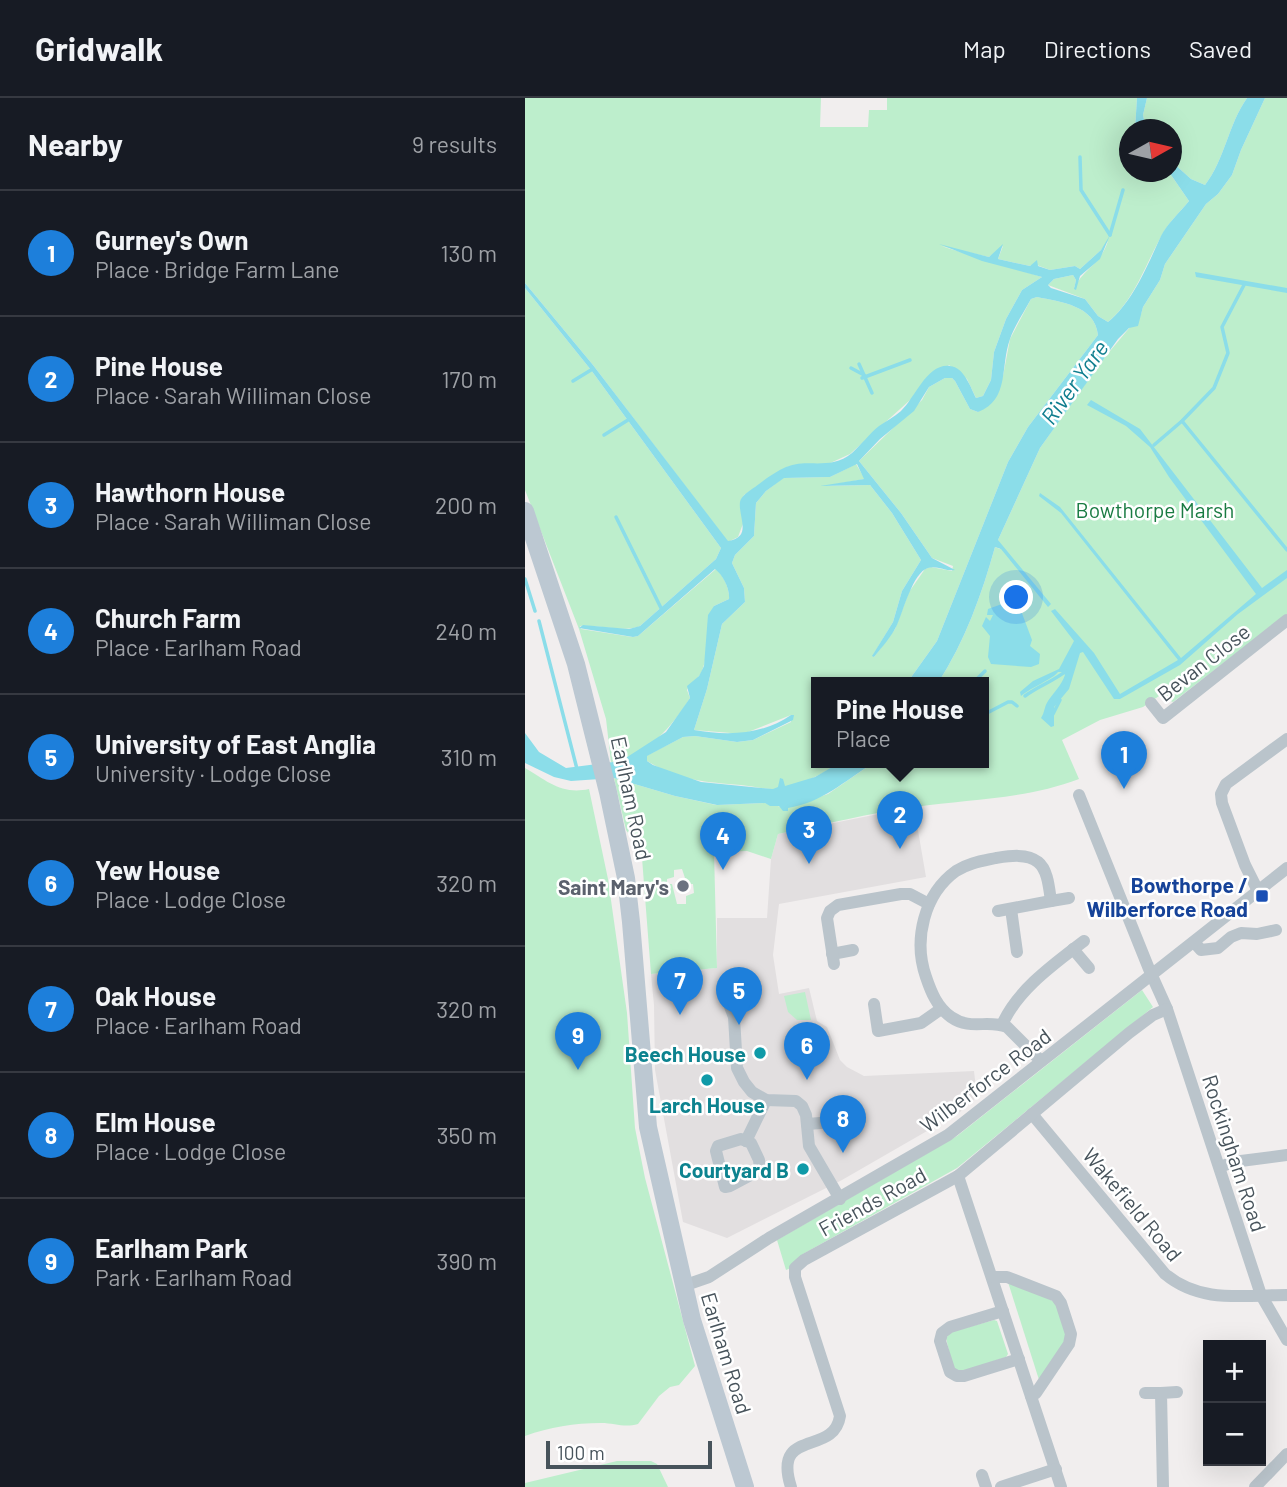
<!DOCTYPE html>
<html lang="en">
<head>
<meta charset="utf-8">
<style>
  body { margin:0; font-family:Barlow,sans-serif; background:#20242c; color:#f1f3f6 }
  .controls { position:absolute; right:21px; bottom:21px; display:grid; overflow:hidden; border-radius:0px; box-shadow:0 7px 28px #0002 }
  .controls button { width:63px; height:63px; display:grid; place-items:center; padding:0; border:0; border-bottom:2px solid #363941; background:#171b24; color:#f1f3f6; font:35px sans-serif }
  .compass { position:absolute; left:594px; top:21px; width:63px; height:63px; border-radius:50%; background:#171b24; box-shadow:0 7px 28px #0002; rotate:82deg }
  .scale { position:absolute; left:21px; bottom:18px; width:166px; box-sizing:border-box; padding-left:7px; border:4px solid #47535b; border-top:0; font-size:19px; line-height:24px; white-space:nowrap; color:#47535b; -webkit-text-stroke:5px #fff; paint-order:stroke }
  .you { position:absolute; left:492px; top:500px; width:24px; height:24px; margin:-18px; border:5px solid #fff; border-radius:50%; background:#1a73e8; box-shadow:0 0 0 10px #1a73e833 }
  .badge { display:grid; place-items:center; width:46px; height:46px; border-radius:50%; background:#1d7fdb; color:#fff; font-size:23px; font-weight:700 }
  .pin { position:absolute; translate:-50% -58px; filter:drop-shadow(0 2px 4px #0008) }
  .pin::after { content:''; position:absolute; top:37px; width:24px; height:21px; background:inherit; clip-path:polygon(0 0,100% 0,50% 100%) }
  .popup { position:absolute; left:286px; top:579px; width:178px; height:91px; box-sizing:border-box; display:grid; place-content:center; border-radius:0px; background:#171b24; filter:drop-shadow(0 2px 5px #0005); font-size:23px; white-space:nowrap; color:#9ea1a6 }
  .popup b { font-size:26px; color:#f1f3f6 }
  .popup::after { content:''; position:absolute; left:50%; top:100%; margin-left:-14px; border:14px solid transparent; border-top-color:#171b24 }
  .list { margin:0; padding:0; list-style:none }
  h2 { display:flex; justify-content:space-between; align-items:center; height:91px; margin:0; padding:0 28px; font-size:30px }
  h2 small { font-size:23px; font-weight:400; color:#9ea1a6 }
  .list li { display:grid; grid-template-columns:46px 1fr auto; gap:21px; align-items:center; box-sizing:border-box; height:126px; padding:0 28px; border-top:2px solid #363941 }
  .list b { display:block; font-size:26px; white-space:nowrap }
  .list p { margin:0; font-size:23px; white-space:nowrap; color:#9ea1a6 }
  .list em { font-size:23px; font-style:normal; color:#9ea1a6 }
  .map { position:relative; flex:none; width:762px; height:1389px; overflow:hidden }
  header { display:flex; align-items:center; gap:42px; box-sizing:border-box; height:98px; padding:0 35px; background:#171b24; border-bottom:2px solid #363941 }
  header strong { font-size:33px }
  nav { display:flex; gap:38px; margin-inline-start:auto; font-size:24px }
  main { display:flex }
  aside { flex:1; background:#171b24 }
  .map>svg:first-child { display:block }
</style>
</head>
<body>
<header>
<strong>Gridwalk</strong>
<nav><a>Map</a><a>Directions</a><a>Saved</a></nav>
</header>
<main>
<aside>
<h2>Nearby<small>9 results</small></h2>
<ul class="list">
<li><span class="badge">1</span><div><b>Gurney's Own</b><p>Place · Bridge Farm Lane</p></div><em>130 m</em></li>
<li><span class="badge">2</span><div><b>Pine House</b><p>Place · Sarah Williman Close</p></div><em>170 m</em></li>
<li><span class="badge">3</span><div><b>Hawthorn House</b><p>Place · Sarah Williman Close</p></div><em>200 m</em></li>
<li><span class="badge">4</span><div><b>Church Farm</b><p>Place · Earlham Road</p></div><em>240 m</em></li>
<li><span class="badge">5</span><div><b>University of East Anglia</b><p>University · Lodge Close</p></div><em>310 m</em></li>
<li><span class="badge">6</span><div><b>Yew House</b><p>Place · Lodge Close</p></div><em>320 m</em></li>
<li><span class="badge">7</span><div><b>Oak House</b><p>Place · Earlham Road</p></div><em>320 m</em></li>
<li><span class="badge">8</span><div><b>Elm House</b><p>Place · Lodge Close</p></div><em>350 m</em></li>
<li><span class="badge">9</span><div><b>Earlham Park</b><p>Park · Earlham Road</p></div><em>390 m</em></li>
</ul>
</aside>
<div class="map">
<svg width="762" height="1389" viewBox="0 0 762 1389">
  <rect width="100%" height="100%" fill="#f1eeee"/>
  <polygon fill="#e2dfe0" points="389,709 401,779 254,806 248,857 254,896 284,890 292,923 302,929 315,962 322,969 339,978 449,973 452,999 435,1014 317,1082 202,1140 158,1124 130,972 129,907 126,876 192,870 192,820 242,820 246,761 253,736"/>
  <g fill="#bdeecc" fill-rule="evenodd">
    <path d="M0 0H296L295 29H343L344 12H362V0H612L610 31 604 32V74H644L664 103C655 114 643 125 637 137 621 165 609 203 583 224L573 218 560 201 523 187 529 181 548 177 551 182 549 191C559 169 574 169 583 143L576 152 555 171 550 168 525 172 509 166 505 168 473 161 478 148 464 159 416 148 517 179 497 192 481 221 469 254 466 282 458 298 451 300 442 281 424 267 325 356 301 367 278 366 262 369 219 397 215 406 219 423 213 439 203 444 68 267 0 185Z"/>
    <path d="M622 0H722C703 27 700 61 680 87L666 81 647 64 646 32H621L618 17Z"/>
    <path d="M740 0H762V516L648 604 634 598 618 609 575 622 537 642 554 681C502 701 445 701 390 709 344 715 298 727 253 736L246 761 222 753 189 754 192 870 126 876 117 760 114 749 101 732 89 680 150 698 191 707 240 705 261 710 303 696 348 665H459V585H413C440 543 457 496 470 449L475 451 473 442 515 350 575 265 616 216 618 209 635 182 640 166 681 106 693 96 707 77 716 52ZM157 771 162 786H168L169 795 161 798V806H152L147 786H142V781L149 779V772Z"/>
    <path d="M0 190 66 272 196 450 191 461 115 528C101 535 73 526 55 528L56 531 107 539 113 538 191 471C198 477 205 491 204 501L189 508C186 525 183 561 176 575 172 582 165 585 162 592L165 600C149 626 119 662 86 664L81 621 54 531 0 392Z"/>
    <path d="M512 199C535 204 570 207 573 237L503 329 483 364 412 543 382 585H291V665H314C296 677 271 690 248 691 238 691 226 688 216 687 181 684 154 683 122 663L121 658 158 639 170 638 212 644 228 642 266 624V617L218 636 169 632 182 591 197 526 220 504 219 490 207 465 210 457 229 438 231 405 241 393 258 380 305 379 331 366 340 381 300 388 345 387 367 415 396 462 377 493 368 524 348 557 349 559 370 531 384 494 400 471 406 469 427 473 428 468 407 460 376 415 334 363 397 302 404 289 420 280H427L430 283 445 311 453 314 478 278 485 241 506 201Z"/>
    <path d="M0 670C22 683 37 697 64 691L83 781 102 915 110 1030 120 1080 170 1268 154 1287 145 1289 134 1298 113 1326C99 1330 90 1325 76 1325 49 1325 25 1329 0 1338Z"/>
    <polygon points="617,892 628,909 432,1070 278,1156 266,1170 261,1172 252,1142 432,1038"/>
    <polygon points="280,894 286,922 272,922 263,914 259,898"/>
    <polygon points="482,1181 532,1205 542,1235 540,1244 515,1285"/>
    <polygon points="469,1222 472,1223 483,1256 481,1259 436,1274 428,1270 421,1240 426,1234"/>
    <polygon points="92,1363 126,1363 132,1366 143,1389 0,1389 0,1385"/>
  </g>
  <g fill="#8bdde9">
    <polygon points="612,0 622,0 618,17 621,31 610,31"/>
    <path d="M722 0H740L716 52 707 77 693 96 681 106 640 166 635 182 618 209 613 228 604 230 593 241 515 350 473 442 526 506 523 509 476 451 470 449C457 496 440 543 413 585H382L412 543 483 364 503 329 573 237C570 207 535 204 512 199L506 201C499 214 490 227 485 241 475 268 485 302 453 314L445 311 430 283 427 280H420L404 289 389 313 355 341 334 363 376 415 407 460 430 472C422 474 412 467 403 470 388 474 378 514 372 527 367 538 357 549 349 559L347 558 368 524 377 493 396 462 367 415 345 387 295 388 339 381 332 366 305 379 259 380 241 393 231 405 229 438 210 457 207 465 219 490 220 504 197 526 182 591 169 632C203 638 237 637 266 617H269L268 622 228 642 212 644 170 638 158 639 122 658V663L128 667 176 684 248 691 253 689 255 680 258 681 260 688 290 679 314 665H348C320 683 296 705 263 710V713H258L254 708H245L240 705 192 707 150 698 89 680 46 683 29 679 0 665V635L14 654 41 670 96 663 141 634 165 600 162 588 174 578 179 568 183 517 189 508 204 501C205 491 198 477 190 471L113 538 108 539 54 530 58 527 104 531 115 528 191 461 196 450 66 272 0 190V185L68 267 203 443C228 439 213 419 215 404 216 398 224 393 230 389 239 382 250 374 261 369 284 360 305 373 327 355 337 346 344 336 354 328 361 323 369 319 376 313 390 300 402 265 425 268 439 269 446 290 451 300L458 298 466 282 469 254 481 221 497 192 517 179 457 163 414 146 464 159 478 146 473 161 505 168 512 162 513 168 525 172 550 168 555 171 576 152 585 137 575 161 555 178 551 192 549 191 551 182 548 177 529 181 523 187 526 190 560 201 573 218 583 224C608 204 623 166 636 138 642 126 655 114 664 103L644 74H646L647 64 666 81 680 87C700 61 703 27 722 0Z"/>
    <polygon points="670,174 762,190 762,195 671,179"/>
    <path d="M566 302 615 331 737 490 762 472V480L713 516 655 567 595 601H589L558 554 555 555 544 591 529 609V628L526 629 516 620C520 614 519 609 523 603 529 594 536 588 540 577L538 574H533C528 581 505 590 496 598L495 594 508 583 534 571 549 543 526 513 530 511 569 555 595 596 653 562 536 415 514 398 515 395 535 409 656 560 731 496 644 379 625 349 601 328 562 307Z"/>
    <polygon points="477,506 495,510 507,542 505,548 515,556 514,566 506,569 466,566 463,559 465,538 457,528 461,519 465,523 468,517 462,517 463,511"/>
  </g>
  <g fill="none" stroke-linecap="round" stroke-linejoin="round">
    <g stroke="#8bdde9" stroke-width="3.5">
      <polyline points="555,59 556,92 585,137"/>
      <polyline points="585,137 598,92"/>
      <polyline points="334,266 347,295"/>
      <polyline points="326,270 339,277"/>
      <polyline points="337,280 385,262"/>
      <polyline points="48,283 66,272"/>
      <polyline points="657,323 762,452"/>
      <polyline points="79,337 103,322"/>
      <polyline points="629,347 657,323 689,290 703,255 697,229 719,187"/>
      <polyline points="91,419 136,510"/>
      <polyline points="0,481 10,513"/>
      <polyline points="14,523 52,671"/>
      <polyline points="448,585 460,573"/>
      <path d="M500 598C513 588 529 583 541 573"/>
      <polyline points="462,615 483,604 487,604 492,608"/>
      <polyline points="528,616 535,602"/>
    </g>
    <g stroke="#bac4cb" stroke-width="12">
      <polyline points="626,605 638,620 762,522"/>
      <polyline points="554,697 624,871 642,911 736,1197 762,1242"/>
      <polyline points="733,793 720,767 697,705 696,696 701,686 762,641"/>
      <polyline points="486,811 492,854"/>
      <polyline points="473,813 526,803"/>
      <polyline points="669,844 676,852 693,850 706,839 716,835 732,836 751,832"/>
      <polyline points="548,851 564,870"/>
      <polyline points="307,856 328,852"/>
      <polyline points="309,866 302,820 305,813 313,807 376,796 385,796 404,806"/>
      <polyline points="204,906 209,919 212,970 219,984 227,994 241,1002 271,1003 277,1008 281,1017 284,1048 315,1101"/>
      <polyline points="349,906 353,933 396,925 416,911"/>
      <path d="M477 927C492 892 529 866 559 843"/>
      <path d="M516 963 482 929C462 921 446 933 426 919 412 909 406 894 401 879 388 842 399 796 431 773 443 765 457 763 471 760 484 758 502 755 513 764 523 772 524 790 526 803L544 800"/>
      <path d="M507 1016 640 1176C676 1206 718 1197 762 1197"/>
      <polyline points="282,1026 335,1022"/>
      <polygon points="216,1041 226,1045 234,1062 235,1072 205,1088 200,1089 191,1053 193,1048"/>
      <polyline points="221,1043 241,1002"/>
      <polyline points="695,1069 708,1064 762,1057"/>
      <polyline points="433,1078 536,1389"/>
      <polyline points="467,1179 482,1179 531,1198 536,1205 546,1236 544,1246 511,1295 506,1298"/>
      <polyline points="158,1188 184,1179 244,1140 423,1037 762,770"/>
      <polyline points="478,1213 425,1229 417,1235 415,1243 425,1274 432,1278 439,1278 494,1261"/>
      <polyline points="620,1295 636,1295"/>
      <polyline points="457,1377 461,1389"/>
      <path d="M266 1389C247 1329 309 1359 315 1318L270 1179V1170L279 1162 433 1078 604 935 628 917 642 911"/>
      <polyline points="476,1389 531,1371"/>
      <polyline points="638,1389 636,1295 652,1294"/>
      <polyline points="730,1389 762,1356"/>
    </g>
    <polyline stroke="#bcc8d2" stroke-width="18" points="0,413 51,566 83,694 101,780 106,824 123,1029 167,1222 220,1389"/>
  </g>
  <circle fill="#6b7280" stroke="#fff" stroke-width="2.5" cx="158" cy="788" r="7"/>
  <rect fill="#1a4fb4" stroke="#fff" stroke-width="2.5" x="730" y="791" width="14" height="14" rx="3.5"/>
  <g fill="#0f9aa8" stroke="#fff" stroke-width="2.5">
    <circle cx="235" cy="955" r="7"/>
    <circle cx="182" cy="982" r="7"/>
    <circle cx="278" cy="1071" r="7"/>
  </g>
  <g text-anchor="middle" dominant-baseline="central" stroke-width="5" stroke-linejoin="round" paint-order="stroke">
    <g font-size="21" fill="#197b42" stroke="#fff">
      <text x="630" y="411">Bowthorpe Marsh</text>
    </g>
    <g font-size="21" fill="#47535b" stroke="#fff">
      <text transform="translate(678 564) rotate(-38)">Bevan Close</text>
      <text transform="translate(107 700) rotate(78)">Earlham Road</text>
      <text transform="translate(460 982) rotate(-37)">Wilberforce Road</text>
      <text transform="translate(710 1055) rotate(72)">Rockingham Road</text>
      <text transform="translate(347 1103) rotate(-29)">Friends Road</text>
      <text transform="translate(608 1106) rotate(50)">Wakefield Road</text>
      <text transform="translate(202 1255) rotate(73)">Earlham Road</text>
    </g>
    <g font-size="21" font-weight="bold" fill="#164399" stroke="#fff" text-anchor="end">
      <text x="723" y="786">Bowthorpe /<tspan x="723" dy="24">Wilberforce Road</tspan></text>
    </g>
    <g font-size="21" font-weight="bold" fill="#5b616d" stroke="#fff" text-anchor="end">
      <text x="144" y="788">Saint Mary's</text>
    </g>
    <g font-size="21" font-weight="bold" fill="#0d838f" stroke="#fff" text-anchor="end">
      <text x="221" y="955">Beech House</text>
      <text x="182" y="1006" text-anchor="middle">Larch House</text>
      <text x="264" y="1071">Courtyard B</text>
    </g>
    <g font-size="23" font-style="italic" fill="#107e8f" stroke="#fff">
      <text transform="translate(549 284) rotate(-54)">River Yare</text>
    </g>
  </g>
</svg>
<div class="controls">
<button>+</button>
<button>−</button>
</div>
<svg class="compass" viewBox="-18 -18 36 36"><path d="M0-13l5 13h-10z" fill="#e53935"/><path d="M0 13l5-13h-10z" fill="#9ea1a6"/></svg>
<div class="scale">100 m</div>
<div class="you"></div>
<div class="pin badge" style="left:599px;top:691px">1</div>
<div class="pin badge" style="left:375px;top:751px">2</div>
<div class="popup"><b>Pine House</b>Place</div>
<div class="pin badge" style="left:284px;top:766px">3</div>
<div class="pin badge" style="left:198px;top:772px">4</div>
<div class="pin badge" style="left:214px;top:927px">5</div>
<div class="pin badge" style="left:282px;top:982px">6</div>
<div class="pin badge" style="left:155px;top:917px">7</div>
<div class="pin badge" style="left:318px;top:1055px">8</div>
<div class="pin badge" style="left:53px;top:972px">9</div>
</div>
</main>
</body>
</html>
